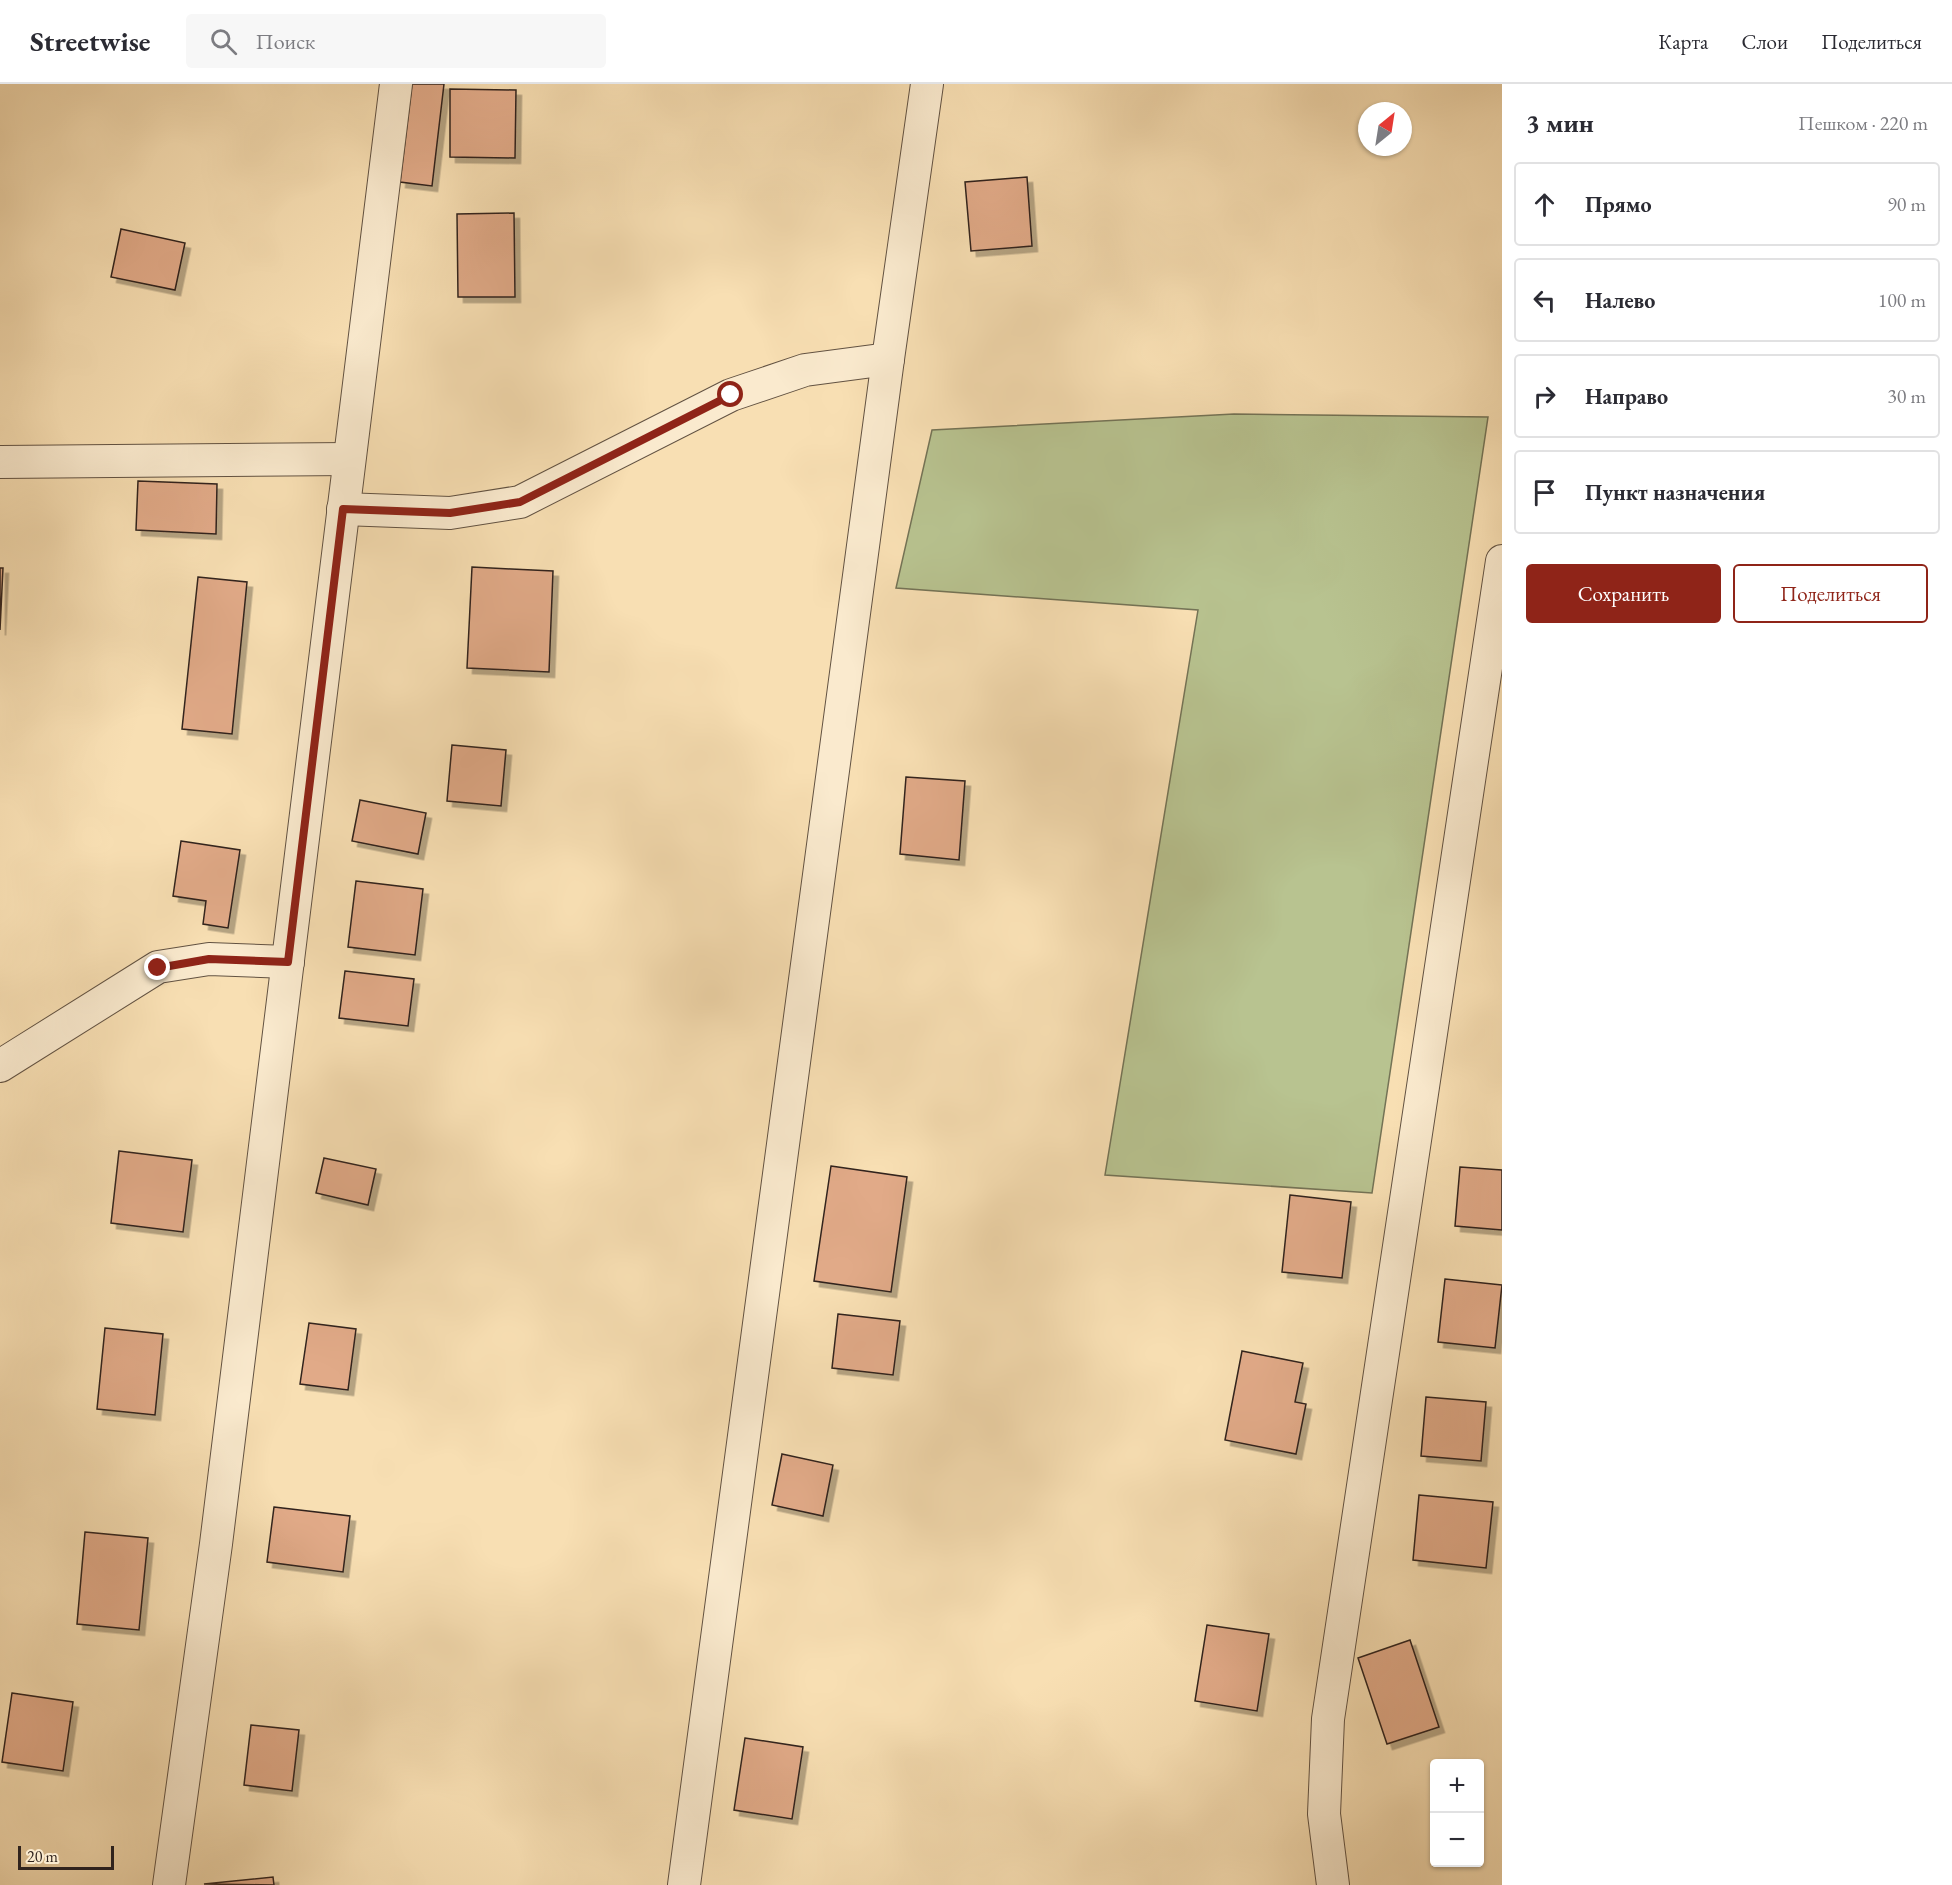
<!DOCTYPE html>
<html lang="ru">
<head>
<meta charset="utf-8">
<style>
  body { margin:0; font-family:"EB Garamond",serif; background:#f7f7f7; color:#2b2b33 }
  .controls { position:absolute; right:18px; bottom:18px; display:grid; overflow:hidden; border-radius:6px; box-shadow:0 2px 4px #0004 }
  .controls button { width:54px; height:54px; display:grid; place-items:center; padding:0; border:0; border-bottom:2px solid #e1e1e2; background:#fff; color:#2b2b33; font:30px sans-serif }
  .compass { position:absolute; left:1358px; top:18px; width:54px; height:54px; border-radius:50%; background:#fff; box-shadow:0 2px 4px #0004; rotate:30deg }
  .scale { position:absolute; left:18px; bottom:15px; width:96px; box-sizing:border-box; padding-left:6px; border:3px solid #30231d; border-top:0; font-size:16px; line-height:21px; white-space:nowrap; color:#30231d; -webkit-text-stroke:4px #faeace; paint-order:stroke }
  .stop { position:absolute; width:18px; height:18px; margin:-14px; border:4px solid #8f2418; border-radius:50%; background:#fff }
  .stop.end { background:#8f2418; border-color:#fff; box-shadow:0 2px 6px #0008 }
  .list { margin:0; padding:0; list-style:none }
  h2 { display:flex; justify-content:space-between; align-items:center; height:78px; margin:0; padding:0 24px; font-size:26px }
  h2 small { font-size:20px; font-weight:400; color:#7c7c81 }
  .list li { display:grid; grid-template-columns:39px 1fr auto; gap:18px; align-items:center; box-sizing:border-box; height:84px; margin:0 12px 12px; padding:0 12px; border:2px solid #e1e1e2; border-radius:6px }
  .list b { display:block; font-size:22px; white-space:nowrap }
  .list em { font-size:20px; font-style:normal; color:#7c7c81 }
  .actions { display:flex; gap:12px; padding:18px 24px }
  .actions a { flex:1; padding:14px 0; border:2px solid #8f2418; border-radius:6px; text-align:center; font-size:21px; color:#8f2418 }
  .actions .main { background:#8f2418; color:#fff }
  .icon { flex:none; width:33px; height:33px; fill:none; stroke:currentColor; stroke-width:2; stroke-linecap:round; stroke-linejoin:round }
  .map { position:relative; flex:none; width:1502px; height:1801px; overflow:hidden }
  header { display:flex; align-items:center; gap:36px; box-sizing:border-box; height:84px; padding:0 30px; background:#fff; border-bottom:2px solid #e1e1e2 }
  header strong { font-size:28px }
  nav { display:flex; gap:33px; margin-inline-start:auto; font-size:21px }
  .search { width:420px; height:54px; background:#f7f7f7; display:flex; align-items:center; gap:15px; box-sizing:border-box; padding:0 21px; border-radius:6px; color:#7c7c81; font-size:22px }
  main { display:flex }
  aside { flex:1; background:#fff }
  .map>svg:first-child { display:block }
</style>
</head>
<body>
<header>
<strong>Streetwise</strong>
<div class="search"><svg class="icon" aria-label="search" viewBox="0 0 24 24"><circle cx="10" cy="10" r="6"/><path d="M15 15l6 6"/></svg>Поиск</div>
<nav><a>Карта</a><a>Слои</a><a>Поделиться</a></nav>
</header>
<main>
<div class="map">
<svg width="1502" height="1801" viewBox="0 0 1502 1801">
  <defs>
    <filter id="shadow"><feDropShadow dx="5.5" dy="5.5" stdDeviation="0" flood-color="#0004"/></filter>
  </defs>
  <rect width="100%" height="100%" fill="#f8dfb3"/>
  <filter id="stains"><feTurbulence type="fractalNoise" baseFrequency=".00333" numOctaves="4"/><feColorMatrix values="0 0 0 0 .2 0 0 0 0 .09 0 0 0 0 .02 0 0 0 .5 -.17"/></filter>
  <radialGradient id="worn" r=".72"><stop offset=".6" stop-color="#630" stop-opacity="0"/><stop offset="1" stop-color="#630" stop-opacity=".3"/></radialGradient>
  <polygon fill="#b8c390" stroke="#747356" stroke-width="1.5" points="1234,330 1488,333 1372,1109 1105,1091 1198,526 896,504 932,346"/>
  <g fill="#e1aa88" stroke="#30231d" stroke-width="1.5" filter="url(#shadow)">
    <polygon points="412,0 444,0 432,102 400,98"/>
    <polygon points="450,5 516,6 515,74 450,73"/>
    <polygon points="1027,93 1032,162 971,167 965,98"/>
    <polygon points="514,129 515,213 458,213 457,130"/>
    <polygon points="121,145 185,159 175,206 111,193"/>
    <polygon points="138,397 217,400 216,450 136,446"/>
    <polygon points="472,483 553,487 549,588 467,584"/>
    <polygon points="0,484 3,484 0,546"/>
    <polygon points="198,493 247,498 232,650 182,645"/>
    <polygon points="452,661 506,666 501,722 447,717"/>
    <polygon points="906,693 965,697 959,776 900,770"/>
    <polygon points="360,716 426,729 418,770 352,757"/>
    <polygon points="181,757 240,766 228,844 203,840 206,817 173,812"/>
    <polygon points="356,797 423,805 415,871 348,863"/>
    <polygon points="345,887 414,895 408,942 339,934"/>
    <polygon points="119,1067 192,1076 183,1148 111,1139"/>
    <polygon points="324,1074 376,1085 368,1121 316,1109"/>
    <polygon points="831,1082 907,1093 891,1208 814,1197"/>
    <polygon points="1460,1083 1502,1086 1502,1146 1455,1142"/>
    <polygon points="1290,1111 1351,1118 1342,1194 1282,1188"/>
    <polygon points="1445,1195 1502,1201 1495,1264 1438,1258"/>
    <polygon points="838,1230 900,1237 893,1291 832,1284"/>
    <polygon points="309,1239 356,1245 348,1306 300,1300"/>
    <polygon points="105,1244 163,1250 155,1331 97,1325"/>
    <polygon points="1242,1267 1303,1279 1295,1318 1306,1320 1296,1370 1225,1356"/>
    <polygon points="1426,1313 1486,1318 1481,1377 1421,1372"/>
    <polygon points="782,1370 833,1381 823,1432 772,1421"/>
    <polygon points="1419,1411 1493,1418 1486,1484 1413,1476"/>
    <polygon points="274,1423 350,1432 343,1488 267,1478"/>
    <polygon points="85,1448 148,1454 139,1546 77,1540"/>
    <polygon points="1207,1541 1269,1550 1257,1627 1195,1617"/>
    <polygon points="1410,1556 1439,1643 1387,1660 1358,1574"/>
    <polygon points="12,1609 73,1618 63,1687 2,1678"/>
    <polygon points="251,1641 299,1646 292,1707 244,1701"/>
    <polygon points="745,1654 803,1663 792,1735 734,1726"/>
    <polygon points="273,1793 274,1801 204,1800"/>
  </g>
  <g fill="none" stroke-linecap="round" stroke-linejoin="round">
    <defs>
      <g id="street">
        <polyline points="0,378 349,375"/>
        <polyline points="343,425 450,429 520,418 731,311 805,286 888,275"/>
        <polyline points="0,982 158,883 209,875 288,878"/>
        <polyline points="169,1801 216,1460 396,0"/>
        <polyline points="684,1801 888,275 927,0"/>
        <polyline points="1333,1801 1324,1730 1328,1635 1502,477"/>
      </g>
    </defs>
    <use href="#street" stroke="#625242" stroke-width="34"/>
    <use href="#street" stroke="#faeace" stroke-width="32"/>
  </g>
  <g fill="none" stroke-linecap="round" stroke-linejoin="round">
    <polyline stroke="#8f2418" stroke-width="8" points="158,884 209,875 288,878 343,425 450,429 520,418 731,311"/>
  </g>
  <rect width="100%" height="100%" filter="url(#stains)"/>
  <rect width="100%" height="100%" fill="url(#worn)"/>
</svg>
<div class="controls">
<button>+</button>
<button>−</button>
</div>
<svg class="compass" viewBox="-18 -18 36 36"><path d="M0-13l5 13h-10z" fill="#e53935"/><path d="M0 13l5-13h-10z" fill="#7c7c81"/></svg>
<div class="scale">20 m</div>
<div class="stop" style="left:731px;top:311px"></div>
<div class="stop end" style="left:158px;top:884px"></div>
</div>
<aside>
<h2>3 мин<small>Пешком · 220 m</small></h2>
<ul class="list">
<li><svg class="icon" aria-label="ahead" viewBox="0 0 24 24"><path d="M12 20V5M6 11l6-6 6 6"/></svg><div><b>Прямо</b></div><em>90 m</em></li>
<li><svg class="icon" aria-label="left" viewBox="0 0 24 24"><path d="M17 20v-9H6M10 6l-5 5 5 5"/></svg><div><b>Налево</b></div><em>100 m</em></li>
<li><svg class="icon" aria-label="right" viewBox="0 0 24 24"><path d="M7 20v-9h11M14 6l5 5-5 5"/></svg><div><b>Направо</b></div><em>30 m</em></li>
<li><svg class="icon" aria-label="arrive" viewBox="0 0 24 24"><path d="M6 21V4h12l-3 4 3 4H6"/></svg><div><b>Пункт назначения</b></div></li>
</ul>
<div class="actions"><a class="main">Сохранить</a><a>Поделиться</a></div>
</aside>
</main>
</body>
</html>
